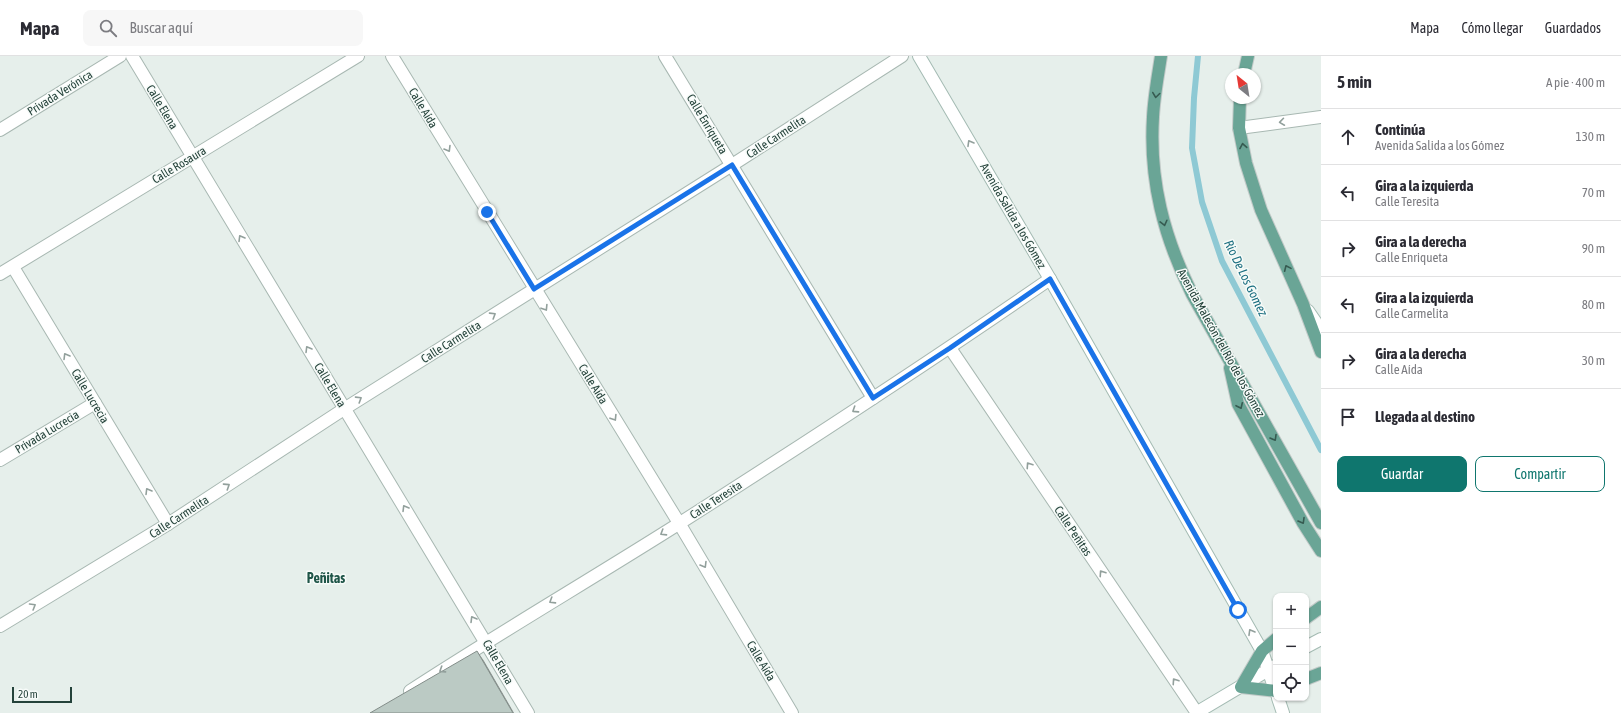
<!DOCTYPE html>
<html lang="es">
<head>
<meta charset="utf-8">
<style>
  body { margin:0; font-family:"Asap Condensed",sans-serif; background:#f7f7f7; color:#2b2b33 }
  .controls { position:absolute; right:12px; bottom:12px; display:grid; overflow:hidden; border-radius:8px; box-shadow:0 1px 3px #0004 }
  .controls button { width:36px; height:36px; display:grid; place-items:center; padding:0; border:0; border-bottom:1px solid #e1e1e2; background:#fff; color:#2b2b33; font:20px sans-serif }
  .compass { position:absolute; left:1225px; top:12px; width:36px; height:36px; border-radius:50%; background:#fff; box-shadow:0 1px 3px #0004; rotate:330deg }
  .scale { position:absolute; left:12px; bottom:10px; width:60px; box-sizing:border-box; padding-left:4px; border:2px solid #24423a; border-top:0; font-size:11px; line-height:14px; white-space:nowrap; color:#24423a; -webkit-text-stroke:3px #f7fbf9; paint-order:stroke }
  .stop { position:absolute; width:12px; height:12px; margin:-9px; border:3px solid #1a73e8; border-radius:50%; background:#fff }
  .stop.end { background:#1a73e8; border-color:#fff; box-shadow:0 1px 4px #0008 }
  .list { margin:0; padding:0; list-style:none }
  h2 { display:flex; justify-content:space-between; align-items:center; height:52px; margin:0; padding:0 16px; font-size:17px }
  h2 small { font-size:13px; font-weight:400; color:#7c7c81 }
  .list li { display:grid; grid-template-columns:26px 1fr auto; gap:12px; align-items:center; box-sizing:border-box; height:56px; padding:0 16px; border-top:1px solid #e1e1e2 }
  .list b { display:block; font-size:15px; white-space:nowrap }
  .list p { margin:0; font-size:13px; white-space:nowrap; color:#7c7c81 }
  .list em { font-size:13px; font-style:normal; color:#7c7c81 }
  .actions { display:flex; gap:8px; padding:12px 16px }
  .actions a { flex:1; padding:9px 0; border:1px solid #0f766e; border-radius:8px; text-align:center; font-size:14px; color:#0f766e }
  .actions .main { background:#0f766e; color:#fff }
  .icon { flex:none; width:22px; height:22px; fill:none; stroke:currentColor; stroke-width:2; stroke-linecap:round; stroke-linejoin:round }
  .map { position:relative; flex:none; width:1321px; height:657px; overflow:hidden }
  header { display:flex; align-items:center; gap:24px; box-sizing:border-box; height:56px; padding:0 20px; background:#fff; border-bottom:1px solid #e1e1e2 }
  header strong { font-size:19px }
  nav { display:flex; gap:22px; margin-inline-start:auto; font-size:14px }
  .search { width:280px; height:36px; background:#f7f7f7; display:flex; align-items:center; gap:10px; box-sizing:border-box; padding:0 14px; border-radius:8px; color:#7c7c81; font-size:15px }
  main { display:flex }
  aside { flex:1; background:#fff }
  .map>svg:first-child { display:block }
</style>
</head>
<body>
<header>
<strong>Mapa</strong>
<div class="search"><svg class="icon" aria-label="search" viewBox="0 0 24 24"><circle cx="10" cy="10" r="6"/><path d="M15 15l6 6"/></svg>Buscar aquí</div>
<nav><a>Mapa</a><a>Cómo llegar</a><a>Guardados</a></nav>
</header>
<main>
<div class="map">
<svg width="1321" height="657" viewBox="0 0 1321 657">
  <rect width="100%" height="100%" fill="#e6efeb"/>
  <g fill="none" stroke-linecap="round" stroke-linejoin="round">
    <polyline stroke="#8ec9d4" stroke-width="6" points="1198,0 1194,42 1192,92 1202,146 1222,205 1321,394"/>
    <defs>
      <g id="street">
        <polyline points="132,0 528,657"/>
        <polyline points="392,0 679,467 792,657"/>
        <polyline points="665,0 873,342"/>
        <polyline points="1239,72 1321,61"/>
        <polyline points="0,74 120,0"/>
        <polyline points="13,211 168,468"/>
        <polyline points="0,218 358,0"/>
        <polyline points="950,292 1197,657"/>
        <polyline points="0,404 95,347"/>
        <polyline points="0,570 168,468 344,353 732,109 902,0"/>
        <path d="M410 635C499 577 590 524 680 467 804 388 928 307 1050 223"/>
      </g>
      <g id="secondary">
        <polyline points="919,0 1050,223 1262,595 1276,637"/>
        <polyline points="1308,255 1321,274"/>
        <polyline points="1306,591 1321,583"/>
        <polyline points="1278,642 1283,657"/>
        <polyline points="1196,657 1275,610"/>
      </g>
      <g id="primary">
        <path d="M1161 0C1158 20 1154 40 1153 61 1149 125 1164 181 1192 238L1321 467"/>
        <polyline points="1244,18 1248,0"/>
        <polyline points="1240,42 1239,72 1246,107 1261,154 1303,248 1321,296"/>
        <polyline points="1230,312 1238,348 1303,467 1321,495"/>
        <polyline points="1306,562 1321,551"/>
        <polyline points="1276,583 1262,595 1241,631 1276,635"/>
        <polyline points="1306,623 1321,617"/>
      </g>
    </defs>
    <use href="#street" stroke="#a8b8b2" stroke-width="14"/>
    <use href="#secondary" stroke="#a4bbb3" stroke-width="14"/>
    <use href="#primary" stroke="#c2cac8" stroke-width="14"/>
    <use href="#street" stroke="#fff" stroke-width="12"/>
    <use href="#secondary" stroke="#fff" stroke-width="12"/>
    <use href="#primary" stroke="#6aa596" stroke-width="12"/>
  </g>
  <polygon fill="#838d89" points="477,595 484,605 514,657 513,657"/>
  <polygon fill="#bbcac4" stroke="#838d89" points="477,595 513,657 370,657"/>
  <defs><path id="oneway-chevron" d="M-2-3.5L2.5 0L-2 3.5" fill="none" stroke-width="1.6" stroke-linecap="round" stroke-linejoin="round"/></defs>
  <g stroke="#365b51">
    <use href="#oneway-chevron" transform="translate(1156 39) rotate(98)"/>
    <use href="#oneway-chevron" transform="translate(1243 90) rotate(-100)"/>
    <use href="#oneway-chevron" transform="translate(1164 167) rotate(76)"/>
    <use href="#oneway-chevron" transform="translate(1287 212) rotate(-114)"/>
    <use href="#oneway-chevron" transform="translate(1240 350) rotate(65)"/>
    <use href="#oneway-chevron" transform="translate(1274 382) rotate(60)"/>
    <use href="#oneway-chevron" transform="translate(1302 465) rotate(60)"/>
  </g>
  <g stroke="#92a09c">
    <use href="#oneway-chevron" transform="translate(1282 66) rotate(172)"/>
    <use href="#oneway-chevron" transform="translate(970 87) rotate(-120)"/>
    <use href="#oneway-chevron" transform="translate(448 93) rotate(59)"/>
    <use href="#oneway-chevron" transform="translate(241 182) rotate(-121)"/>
    <use href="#oneway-chevron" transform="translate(545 252) rotate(58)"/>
    <use href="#oneway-chevron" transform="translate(493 259) rotate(-32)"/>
    <use href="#oneway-chevron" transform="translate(308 293) rotate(-121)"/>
    <use href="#oneway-chevron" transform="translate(66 300) rotate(-121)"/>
    <use href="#oneway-chevron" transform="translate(359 343) rotate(-32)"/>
    <use href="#oneway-chevron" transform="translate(855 354) rotate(147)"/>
    <use href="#oneway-chevron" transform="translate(614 362) rotate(58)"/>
    <use href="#oneway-chevron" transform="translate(1029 409) rotate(-124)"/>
    <use href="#oneway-chevron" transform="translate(227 430) rotate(-33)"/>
    <use href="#oneway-chevron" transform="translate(148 435) rotate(-121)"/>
    <use href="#oneway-chevron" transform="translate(405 452) rotate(-121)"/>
    <use href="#oneway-chevron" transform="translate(663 477) rotate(148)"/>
    <use href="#oneway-chevron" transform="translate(704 509) rotate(59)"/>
    <use href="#oneway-chevron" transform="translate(1102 517) rotate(-124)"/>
    <use href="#oneway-chevron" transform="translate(552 545) rotate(148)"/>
    <use href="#oneway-chevron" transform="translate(33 550) rotate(-31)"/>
    <use href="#oneway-chevron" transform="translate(473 563) rotate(-121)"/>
    <use href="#oneway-chevron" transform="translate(1251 576) rotate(-120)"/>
    <use href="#oneway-chevron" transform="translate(442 614) rotate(147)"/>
    <use href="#oneway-chevron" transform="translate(1175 625) rotate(-124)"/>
  </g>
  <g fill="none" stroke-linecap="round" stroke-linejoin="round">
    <polyline stroke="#1a73e8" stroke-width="5" points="487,156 534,233 732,109 873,342 950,292 1050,223 1238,554"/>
  </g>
  <g text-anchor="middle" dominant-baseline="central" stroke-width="3" stroke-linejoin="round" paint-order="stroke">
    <g font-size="12" fill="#24423a" stroke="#f7fbf9">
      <text transform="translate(60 37) rotate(-32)">Privada Verónica</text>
      <text transform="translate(162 51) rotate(59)">Calle Elena</text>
      <text transform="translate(423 52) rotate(59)">Calle Aída</text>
      <text transform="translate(707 68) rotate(59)">Calle Enriqueta</text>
      <text transform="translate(776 81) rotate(-33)">Calle Carmelita</text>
      <text transform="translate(179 109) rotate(-31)">Calle Rosaura</text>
      <text transform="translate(1013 160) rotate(60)">Avenida Salida a los Gómez</text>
      <text transform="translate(451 286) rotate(-32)">Calle Carmelita</text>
      <text transform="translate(1221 287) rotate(61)">Avenida Malecón del Río de los Gómez</text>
      <text transform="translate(593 328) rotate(58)">Calle Aída</text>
      <text transform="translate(330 329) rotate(59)">Calle Elena</text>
      <text transform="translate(90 340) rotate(59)">Calle Lucrecia</text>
      <text transform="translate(47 376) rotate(-31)">Privada Lucrecia</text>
      <text transform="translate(716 444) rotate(-33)">Calle Teresita</text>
      <text transform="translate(179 461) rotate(-33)">Calle Carmelita</text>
      <text transform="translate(1073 475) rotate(56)">Calle Peñitas</text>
      <text transform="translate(761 605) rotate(59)">Calle Aída</text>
      <text transform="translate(498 606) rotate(60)">Calle Elena</text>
    </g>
    <g font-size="13" font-style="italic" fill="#1c6f80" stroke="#f7fbf9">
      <text transform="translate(1246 222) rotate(64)">Rio De Los Gomez</text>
    </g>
    <g font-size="14" font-weight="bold" fill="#1f5548" stroke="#f7fbf9">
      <text x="326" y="522">Peñitas</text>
    </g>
  </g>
</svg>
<div class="controls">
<button>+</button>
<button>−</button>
<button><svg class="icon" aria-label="locate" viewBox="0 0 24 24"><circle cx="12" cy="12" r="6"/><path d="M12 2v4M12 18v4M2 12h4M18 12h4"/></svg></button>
</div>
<svg class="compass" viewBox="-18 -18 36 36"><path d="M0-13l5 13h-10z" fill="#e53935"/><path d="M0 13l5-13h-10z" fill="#7c7c81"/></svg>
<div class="scale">20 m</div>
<div class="stop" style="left:1238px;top:554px"></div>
<div class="stop end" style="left:487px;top:156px"></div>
</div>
<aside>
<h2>5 min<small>A pie · 400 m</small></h2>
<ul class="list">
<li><svg class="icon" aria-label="ahead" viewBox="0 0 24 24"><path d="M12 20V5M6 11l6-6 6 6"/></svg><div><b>Continúa</b><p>Avenida Salida a los Gómez</p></div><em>130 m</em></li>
<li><svg class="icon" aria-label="left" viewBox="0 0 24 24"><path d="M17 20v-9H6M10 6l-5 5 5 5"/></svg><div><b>Gira a la izquierda</b><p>Calle Teresita</p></div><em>70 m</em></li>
<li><svg class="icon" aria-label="right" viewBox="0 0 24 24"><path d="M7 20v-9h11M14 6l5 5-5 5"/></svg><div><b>Gira a la derecha</b><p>Calle Enriqueta</p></div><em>90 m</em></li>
<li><svg class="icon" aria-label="left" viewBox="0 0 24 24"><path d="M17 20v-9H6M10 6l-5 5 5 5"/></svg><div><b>Gira a la izquierda</b><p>Calle Carmelita</p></div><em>80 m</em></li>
<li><svg class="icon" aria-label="right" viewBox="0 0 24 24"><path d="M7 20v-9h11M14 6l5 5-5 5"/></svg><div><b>Gira a la derecha</b><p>Calle Aída</p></div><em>30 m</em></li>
<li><svg class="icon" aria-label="arrive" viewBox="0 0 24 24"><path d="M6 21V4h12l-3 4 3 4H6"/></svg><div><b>Llegada al destino</b></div></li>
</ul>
<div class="actions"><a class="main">Guardar</a><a>Compartir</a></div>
</aside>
</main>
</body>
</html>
